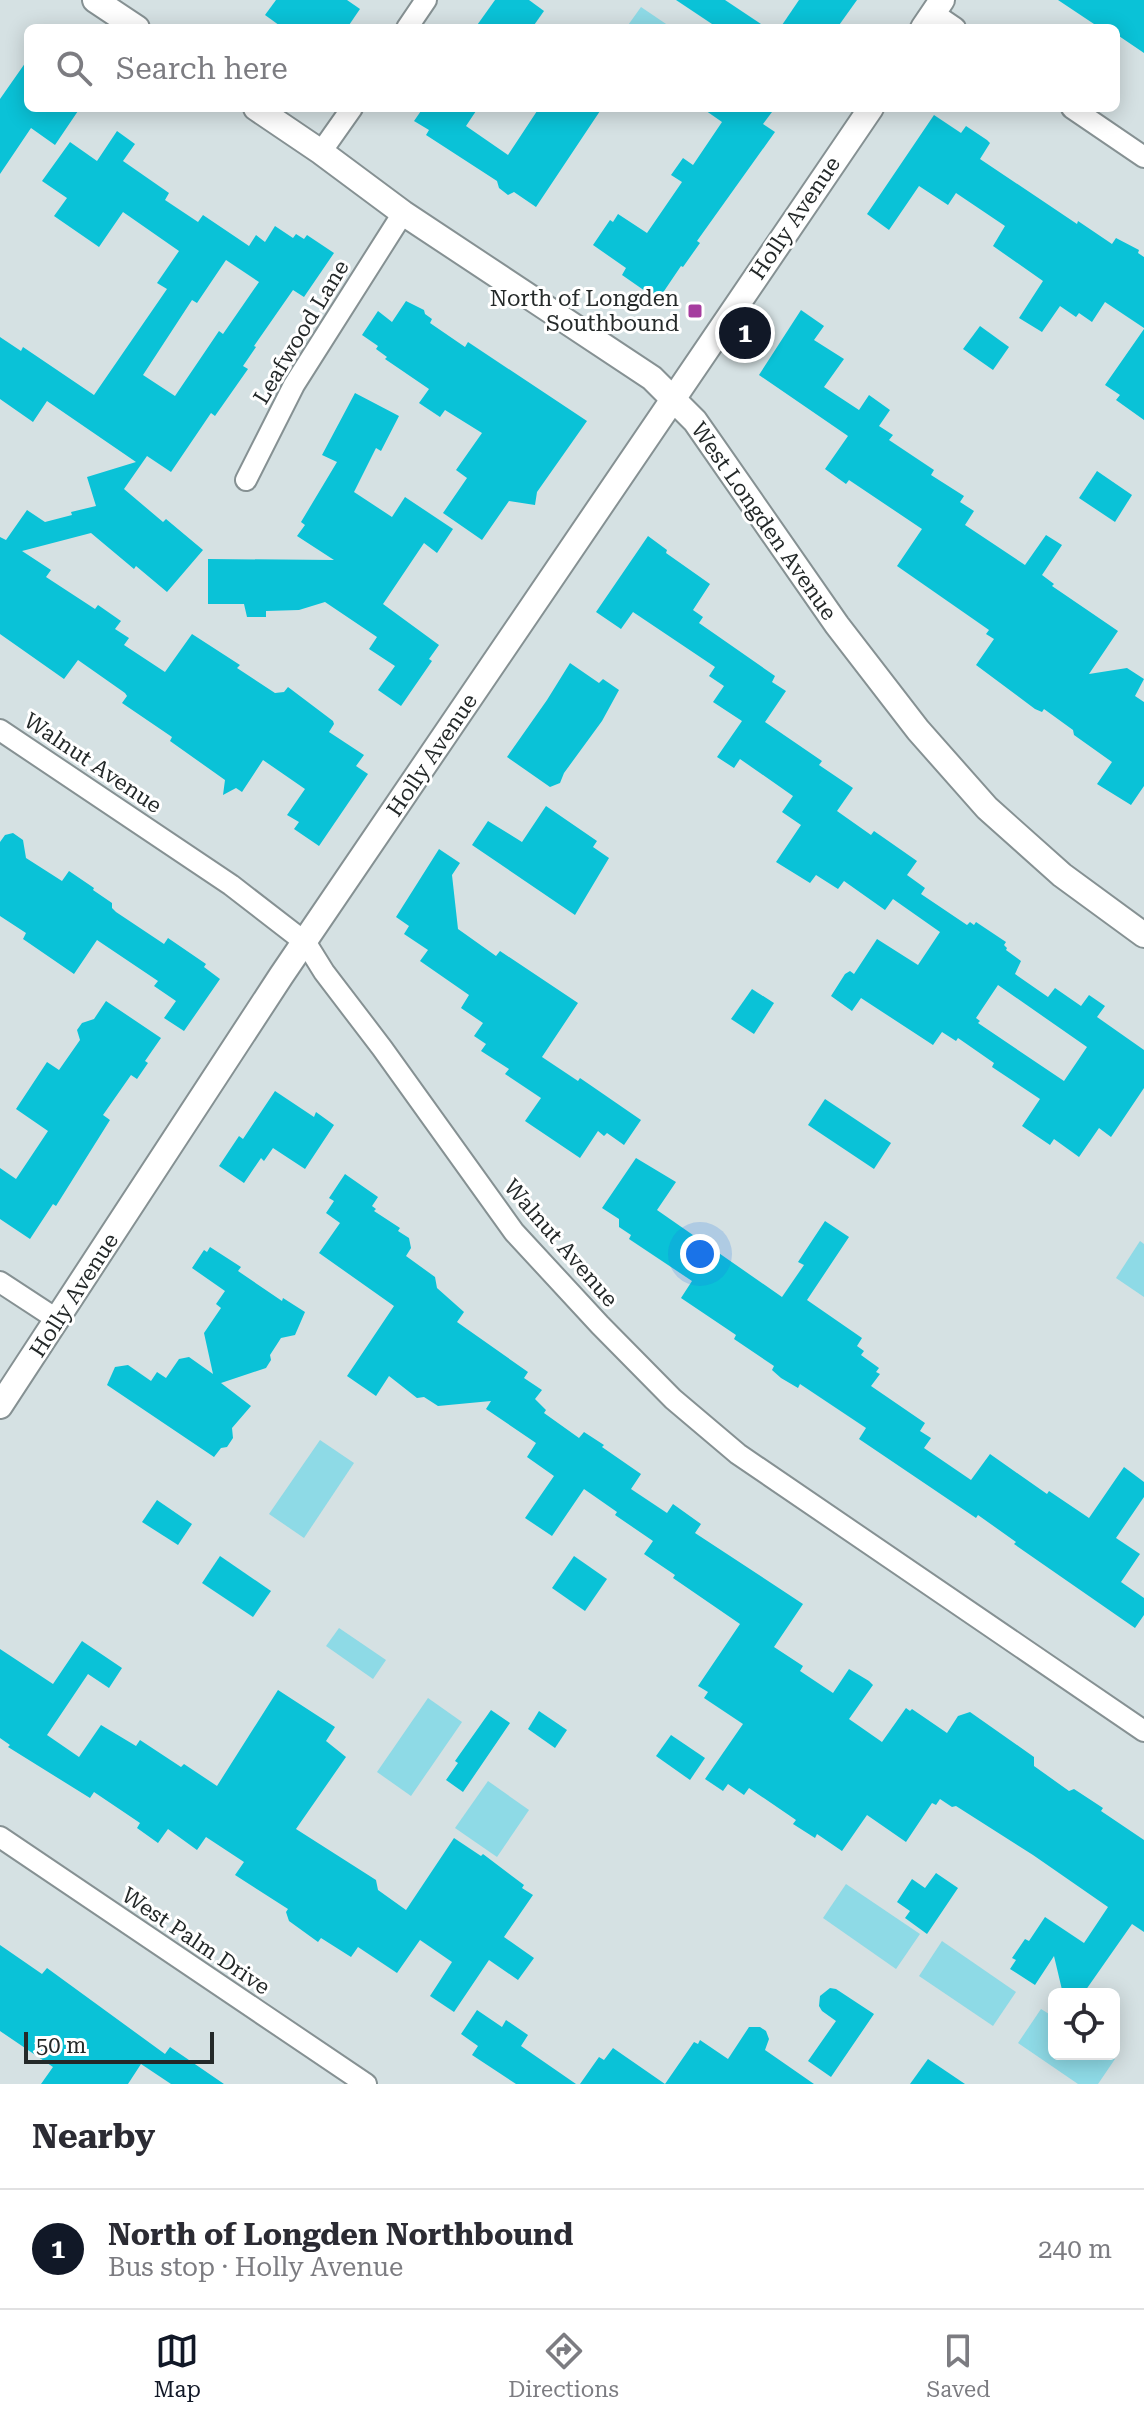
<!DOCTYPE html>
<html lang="en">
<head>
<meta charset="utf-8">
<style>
  body { margin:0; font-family:"Roboto Serif",serif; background:#f7f7f7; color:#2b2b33 }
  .controls { position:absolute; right:24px; bottom:24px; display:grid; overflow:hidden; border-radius:12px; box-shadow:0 4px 20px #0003 }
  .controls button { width:72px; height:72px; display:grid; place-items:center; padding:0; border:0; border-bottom:2px solid #e1e1e2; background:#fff; color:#2b2b33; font:40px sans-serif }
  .scale { position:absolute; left:24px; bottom:20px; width:190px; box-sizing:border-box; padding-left:8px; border:4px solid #242929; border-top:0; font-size:22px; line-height:28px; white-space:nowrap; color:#242929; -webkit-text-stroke:6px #fff; paint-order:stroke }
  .you { position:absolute; left:700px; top:1254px; width:28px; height:28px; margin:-20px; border:6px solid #fff; border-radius:50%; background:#1a73e8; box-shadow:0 0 0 12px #1a73e833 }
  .badge { display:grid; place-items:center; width:52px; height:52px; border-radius:50%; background:#111827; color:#fff; font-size:26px; font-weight:700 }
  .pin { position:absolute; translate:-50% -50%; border:4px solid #fff; box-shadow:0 2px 8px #0006 }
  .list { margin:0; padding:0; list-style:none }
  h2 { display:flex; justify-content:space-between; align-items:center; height:104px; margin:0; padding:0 32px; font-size:34px }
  h2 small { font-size:26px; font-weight:400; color:#7c7c81 }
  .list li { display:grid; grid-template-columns:52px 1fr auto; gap:24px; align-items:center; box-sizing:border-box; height:120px; padding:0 32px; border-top:2px solid #e1e1e2 }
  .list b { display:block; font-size:30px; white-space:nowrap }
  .list p { margin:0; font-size:26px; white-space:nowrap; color:#7c7c81 }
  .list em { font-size:26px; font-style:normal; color:#7c7c81 }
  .icon { flex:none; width:44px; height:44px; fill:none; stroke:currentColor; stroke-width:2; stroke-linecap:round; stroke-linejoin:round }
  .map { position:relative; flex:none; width:1144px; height:2084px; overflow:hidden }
  .search { position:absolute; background:#fff; box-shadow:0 4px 20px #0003; left:24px; right:24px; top:24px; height:88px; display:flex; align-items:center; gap:20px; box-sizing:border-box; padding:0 28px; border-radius:12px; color:#7c7c81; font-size:30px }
  .sheet { height:224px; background:#fff }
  nav { display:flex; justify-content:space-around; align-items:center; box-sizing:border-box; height:112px; border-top:2px solid #e1e1e2; background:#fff; font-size:22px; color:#7c7c81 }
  nav a { display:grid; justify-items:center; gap:4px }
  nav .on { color:#111827 }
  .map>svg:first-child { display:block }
</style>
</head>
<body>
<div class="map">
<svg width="1144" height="2084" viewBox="0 0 1144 2084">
  <rect width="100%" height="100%" fill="#d5e1e3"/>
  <g fill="#8edae6">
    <polygon points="641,7 672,28 626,28"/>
    <polygon points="1140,1241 1144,1244 1144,1297 1116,1278"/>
    <polygon points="320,1440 354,1463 304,1538 269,1514"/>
    <polygon points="339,1628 386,1660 373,1679 326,1646"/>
    <polygon points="428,1698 462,1722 411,1796 377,1772"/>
    <polygon points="488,1781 529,1810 497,1857 455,1828"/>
    <polygon points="846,1884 920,1934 896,1969 823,1918"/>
    <polygon points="942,1941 1016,1992 993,2026 919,1976"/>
    <polygon points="1041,2009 1054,2017 1054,2054 1108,2054 1115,2059 1098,2084 1078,2084 1018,2043"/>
  </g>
  <g fill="#0ac2d7" fill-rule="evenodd">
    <polygon points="276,0 347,0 360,9 347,28 283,28 265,15"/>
    <polygon points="495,0 529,0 544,11 532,28 475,28"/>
    <polygon points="676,0 725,0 767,28 718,28"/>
    <polygon points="799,0 857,0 837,28 780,28"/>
    <polygon points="1058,0 1144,0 1144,53 1116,34 1116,28 1100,28"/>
    <polygon points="28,59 28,108 80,108 55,145 31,128 0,174 0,99"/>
    <polygon points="423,108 478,108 466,126 508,155 539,108 602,108 536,207 514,192 508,195 499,188 497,181 426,135 429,130 414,121"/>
    <polygon points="702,108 775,108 763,124 775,132 697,241 700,243 683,267 681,266 658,300 622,275 626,268 593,245 610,220 613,222 618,214 647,233 682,182 671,175 683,158 693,165 722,122"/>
    <polygon points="934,115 961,133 966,126 987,140 990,143 980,159 1077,224 1078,221 1112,244 1116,238 1139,250 1138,253 1144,257 1144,328 1105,302 1092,322 1079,313 1076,317 1060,306 1042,332 1019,318 1043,281 993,246 1005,226 956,193 948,205 919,186 889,230 867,214"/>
    <path d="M117 131 135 144 123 161 169 193 165 200 198 222 203 215 249 246 256 235 265 242 275 226 293 238 296 234 304 239 307 235 334 253 304 297 293 290 254 346 256 347 243 366 248 369 215 416 211 413 171 472 147 456 124 489 163 522 166 519 203 550 167 592 136 566 134 569 91 533 22 551 51 570 46 577 95 609 98 605 121 621 115 629 129 638 124 645 165 672 192 634 240 665 237 668 275 693 284 692 288 687 333 721 334 724 329 732 364 755 356 766 368 774 319 846 294 829 299 822 287 815 305 789 263 760 242 792 236 788 223 795 225 780 170 741 172 737 122 703 127 696 125 693 78 660 64 679 0 634V537L6 540 27 510 45 522 72 515 71 512 96 506 87 477 136 462 47 401 33 422 0 399V337L21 351 23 347 94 395 167 289 157 283 179 251 123 212 99 247 54 216 67 198 42 181 70 142 97 161ZM226 260 259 282 223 334 219 331 175 396 143 375 192 300 197 303Z"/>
    <polygon points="406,301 424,310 425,314 432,319 430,323 465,347 468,342 587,421 537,492 535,505 509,501 482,540 443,513 467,478 456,470 482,433 445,410 440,417 419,403 429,389 385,359 387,357 376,349 378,346 362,335 378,311 392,322"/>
    <polygon points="801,310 824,326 814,340 844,359 824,387 859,410 869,395 890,410 879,426 893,435 889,440 934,470 931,475 964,496 960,502 974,511 965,525 1025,565 1046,535 1062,545 1042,575 1054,584 1052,586 1118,631 1089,674 1127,668 1144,679 1135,696 1144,702 1144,786 1131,805 1097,784 1112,762 1074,735 1073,730 1044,709 1042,712 1035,709 976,665 994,639 986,634 989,630 897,566 922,529 849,480 846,484 825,469 848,436 759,375"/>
    <polygon points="980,326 1009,347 993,370 963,349"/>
    <polygon points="1144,329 1144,420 1116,400 1120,395 1105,385"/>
    <polygon points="355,393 399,416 381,451 376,448 354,492 392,517 405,497 453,529 437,553 424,543 383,604 439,645 429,659 432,661 401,706 378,690 395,666 369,649 377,637 325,602 299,610 266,611 266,617 247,617 244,604 208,604 208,559 334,560 297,536 305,525 301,522 337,462 322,455"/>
    <polygon points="1097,471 1132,495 1115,522 1079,498"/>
    <path d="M648 536 667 550 666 553 710 584 693 610 703 617 699 623 775 676 772 682 786 691 765 722 822 761 819 765 853 788 837 811 871 835 874 831 917 861 907 875 925 888 921 894 967 925 970 922 974 925 976 922 1006 942 1004 945 1007 948 1006 950 1021 961 1015 974 1048 997 1055 988 1081 1006 1089 995 1105 1006 1097 1017 1144 1050V1088L1111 1137 1099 1128 1079 1157 1054 1139 1050 1145 1022 1126 1040 1099 992 1067 994 1063 958 1038 956 1041 942 1032 933 1045 861 998 852 1011 831 996 845 974 850 971 854 974 877 939 918 965 940 932 893 899 885 910 844 881 838 889 816 875 810 883 776 862 801 825 782 812 793 796 740 759 734 768 717 757 742 721 713 702 724 686 709 676 715 667 633 612 621 629 596 612ZM998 985 1087 1047 1064 1081 978 1023 980 1021 976 1018Z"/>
    <polygon points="570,663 599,683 603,679 619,690 602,721 564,773 560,783 550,787 507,757 547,700"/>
    <polygon points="546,806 597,841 593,847 609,858 575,915 472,845 488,821 522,842"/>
    <polygon points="13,833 23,840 26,858 62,881 69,871 94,888 93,890 112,903 112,908 116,912 164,944 168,938 206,964 204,967 220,979 184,1031 164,1018 176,1001 154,986 158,981 97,940 74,974 23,939 26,933 0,916 0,842 5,835"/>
    <polygon points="439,849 460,863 452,875 458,929 496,956 500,951 578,1003 542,1057 578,1081 580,1078 641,1120 624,1145 607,1133 604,1136 598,1131 580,1158 525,1121 541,1098 505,1074 509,1069 481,1051 486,1044 474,1036 483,1023 461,1008 469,995 420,961 428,950 404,934 409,926 396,917"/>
    <polygon points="752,989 774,1003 754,1034 731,1019"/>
    <polygon points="106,1001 161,1038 145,1061 148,1063 137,1079 131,1075 103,1115 110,1120 56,1206 53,1204 30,1239 0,1219 0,1168 16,1179 48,1131 16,1109 47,1062 59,1070 80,1040 77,1030 82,1023 94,1019"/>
    <polygon points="275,1091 314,1117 316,1112 334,1125 305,1169 273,1148 264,1161 261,1158 244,1183 219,1166 239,1136 243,1139"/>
    <polygon points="825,1099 891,1143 874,1169 808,1125"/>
    <polygon points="636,1158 676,1182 657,1210 782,1297 804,1265 798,1262 825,1221 849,1237 807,1300 862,1338 857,1346 864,1351 861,1355 879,1368 876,1372 880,1374 871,1386 925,1423 920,1431 931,1438 924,1448 971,1480 990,1454 1047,1494 1049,1491 1089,1518 1124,1467 1144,1482 1144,1497 1116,1538 1140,1554 1121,1582 1144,1598 1144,1615 1135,1628 1014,1544 1016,1542 978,1515 976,1518 859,1439 866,1428 800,1384 798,1388 781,1378 772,1370 774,1366 734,1339 736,1335 681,1298 692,1281 629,1239 631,1235 619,1227 619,1219 602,1208"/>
    <polygon points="345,1174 378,1197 372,1206 376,1209 374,1211 400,1228 398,1231 409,1238 411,1248 406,1256 435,1277 437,1288 464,1312 457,1322 528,1372 524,1378 542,1390 535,1399 546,1410 544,1413 579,1438 584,1432 604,1445 602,1447 641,1474 631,1489 667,1513 673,1504 701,1524 695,1533 803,1604 774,1647 803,1666 800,1671 833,1693 849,1669 869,1681 873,1685 849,1719 882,1742 906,1708 910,1711 912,1709 947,1733 958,1716 970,1712 1034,1757 1034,1766 1069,1791 1074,1789 1103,1808 1101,1811 1144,1840 1144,1932 1132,1924 1083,1994 1063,1994 1054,1956 1035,1985 1010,1969 1016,1960 1012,1958 1025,1939 1029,1941 1045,1917 1084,1943 1108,1907 1033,1855 956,1806 952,1807 940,1799 936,1805 932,1803 906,1842 867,1815 842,1851 817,1834 815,1838 793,1824 796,1820 749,1788 744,1795 728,1784 723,1791 705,1779 743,1724 704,1698 708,1692 698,1686 740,1624 673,1578 675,1575 644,1554 653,1541 615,1515 617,1512 584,1489 552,1536 525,1518 554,1476 527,1457 536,1443 486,1409 491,1401 438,1406 424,1397 417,1398 389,1376 376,1396 347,1376 394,1306 319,1253 340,1223 326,1213 334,1201 329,1198"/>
    <polygon points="210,1247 241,1267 238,1271 282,1301 283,1298 305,1312 295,1335 281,1338 270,1355 271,1360 266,1368 221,1383 251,1406 232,1428 233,1438 227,1447 221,1448 214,1457 107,1385 115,1367 128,1365 151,1381 157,1372 166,1378 179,1359 189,1357 213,1374 204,1333 221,1308 216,1304 225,1291 192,1268 204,1250 207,1252"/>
    <polygon points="157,1500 192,1524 178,1545 142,1522"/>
    <polygon points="220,1556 271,1591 253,1617 202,1583"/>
    <polygon points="574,1556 607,1579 585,1611 552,1588"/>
    <polygon points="82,1641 122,1668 109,1688 88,1674 47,1735 79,1757 101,1725 136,1746 140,1740 181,1767 184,1764 217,1786 278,1690 335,1727 326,1741 346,1757 296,1829 376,1880 378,1890 406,1910 454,1838 481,1856 483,1854 524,1885 522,1888 533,1895 504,1937 534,1958 518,1980 489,1960 454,2012 430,1996 452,1962 420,1940 397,1973 358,1947 351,1957 321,1938 318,1942 289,1921 286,1912 288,1909 235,1875 244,1862 206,1837 197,1850 168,1829 158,1843 137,1828 140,1823 94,1792 90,1798 8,1747 10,1745 0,1738 0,1649 53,1684"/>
    <polygon points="491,1710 510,1723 463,1792 446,1780 458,1763 455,1761"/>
    <polygon points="539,1711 567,1730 555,1748 528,1729"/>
    <polygon points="671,1735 705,1758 690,1780 656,1756"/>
    <polygon points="936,1873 958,1888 927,1934 905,1918 910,1911 897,1902 912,1879 925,1888"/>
    <polygon points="0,1945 42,1974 47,1968 165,2054 170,2047 224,2084 171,2084 141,2064 128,2084 41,2084 53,2067 0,2031"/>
    <polygon points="830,1988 836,1989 874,2014 831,2077 808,2061 836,2021 822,2011 819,2006 820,1996"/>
    <polygon points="477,2010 502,2027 506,2020 528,2035 521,2046 576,2084 516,2084 472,2055 478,2046 461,2034"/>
    <polygon points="749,2027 760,2027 766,2031 769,2039 765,2050 814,2084 580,2084 599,2057 604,2060 613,2048 665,2084 694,2042 698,2044 700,2040 728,2059"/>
    <polygon points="928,2059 965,2084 910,2084"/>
  </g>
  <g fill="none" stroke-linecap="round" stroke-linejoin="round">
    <defs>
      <g id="minor">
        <polyline points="933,13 955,28"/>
        <polyline points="407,28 426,0"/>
        <polyline points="1072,108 1144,157"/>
        <polyline points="321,152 352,108"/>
        <polyline points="246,480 294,385 403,213"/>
        <polyline points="0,730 231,885 306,943 324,972 382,1048 514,1232 600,1325 673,1399 738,1454 1144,1731"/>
        <polyline points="0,1282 58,1320"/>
        <polyline points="0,1837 366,2084"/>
      </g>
      <g id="tertiary">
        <polyline points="95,0 137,28"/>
        <polyline points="923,28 942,0"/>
        <polyline points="256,108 321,152 403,213 652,378 695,421 837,625 918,730 987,808 1062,875 1144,935"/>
        <polyline points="0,1406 281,976 871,108"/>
      </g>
    </defs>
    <use href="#minor" stroke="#869193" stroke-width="24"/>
    <use href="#tertiary" stroke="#869193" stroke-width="28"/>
    <use href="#minor" stroke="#fff" stroke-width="20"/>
    <use href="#tertiary" stroke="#fff" stroke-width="24"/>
  </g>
  <rect fill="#a63d9f" stroke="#fff" stroke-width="3" x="687" y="303" width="16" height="16" rx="4"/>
  <g text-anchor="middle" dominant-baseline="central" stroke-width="6" stroke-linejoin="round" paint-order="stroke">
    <g font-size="22" fill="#242929" stroke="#fff">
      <text transform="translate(795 218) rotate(-56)">Holly Avenue</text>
      <text transform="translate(301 332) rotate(-59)">Leafwood Lane</text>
      <text transform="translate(764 521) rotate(55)">West Longden Avenue</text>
      <text transform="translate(432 755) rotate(-56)">Holly Avenue</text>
      <text transform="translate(93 763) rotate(34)">Walnut Avenue</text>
      <text transform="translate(561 1243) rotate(49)">Walnut Avenue</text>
      <text transform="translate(74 1295) rotate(-57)">Holly Avenue</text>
      <text transform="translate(196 1941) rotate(34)">West Palm Drive</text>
    </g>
    <g font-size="22" fill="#242929" stroke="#fff" text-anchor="end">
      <text x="679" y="298">North of Longden<tspan x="679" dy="25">Southbound</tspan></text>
    </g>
  </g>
</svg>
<div class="controls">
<button><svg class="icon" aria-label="locate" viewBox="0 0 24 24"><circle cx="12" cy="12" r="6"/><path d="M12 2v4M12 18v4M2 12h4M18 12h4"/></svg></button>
</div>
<div class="scale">50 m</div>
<div class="you"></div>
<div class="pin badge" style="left:745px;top:333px">1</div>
<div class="search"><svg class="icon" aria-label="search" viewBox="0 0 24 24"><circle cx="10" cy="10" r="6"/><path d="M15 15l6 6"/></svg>Search here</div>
</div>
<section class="sheet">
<h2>Nearby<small></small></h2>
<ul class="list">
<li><span class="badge">1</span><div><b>North of Longden Northbound</b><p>Bus stop · Holly Avenue</p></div><em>240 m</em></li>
</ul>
</section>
<nav>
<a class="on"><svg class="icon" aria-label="map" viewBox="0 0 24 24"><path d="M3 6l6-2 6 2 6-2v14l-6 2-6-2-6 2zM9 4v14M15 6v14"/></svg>Map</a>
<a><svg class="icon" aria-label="directions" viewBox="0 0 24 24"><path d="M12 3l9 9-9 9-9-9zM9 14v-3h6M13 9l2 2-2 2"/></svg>Directions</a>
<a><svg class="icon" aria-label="saved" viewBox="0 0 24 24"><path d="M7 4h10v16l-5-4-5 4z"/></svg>Saved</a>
</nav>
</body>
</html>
